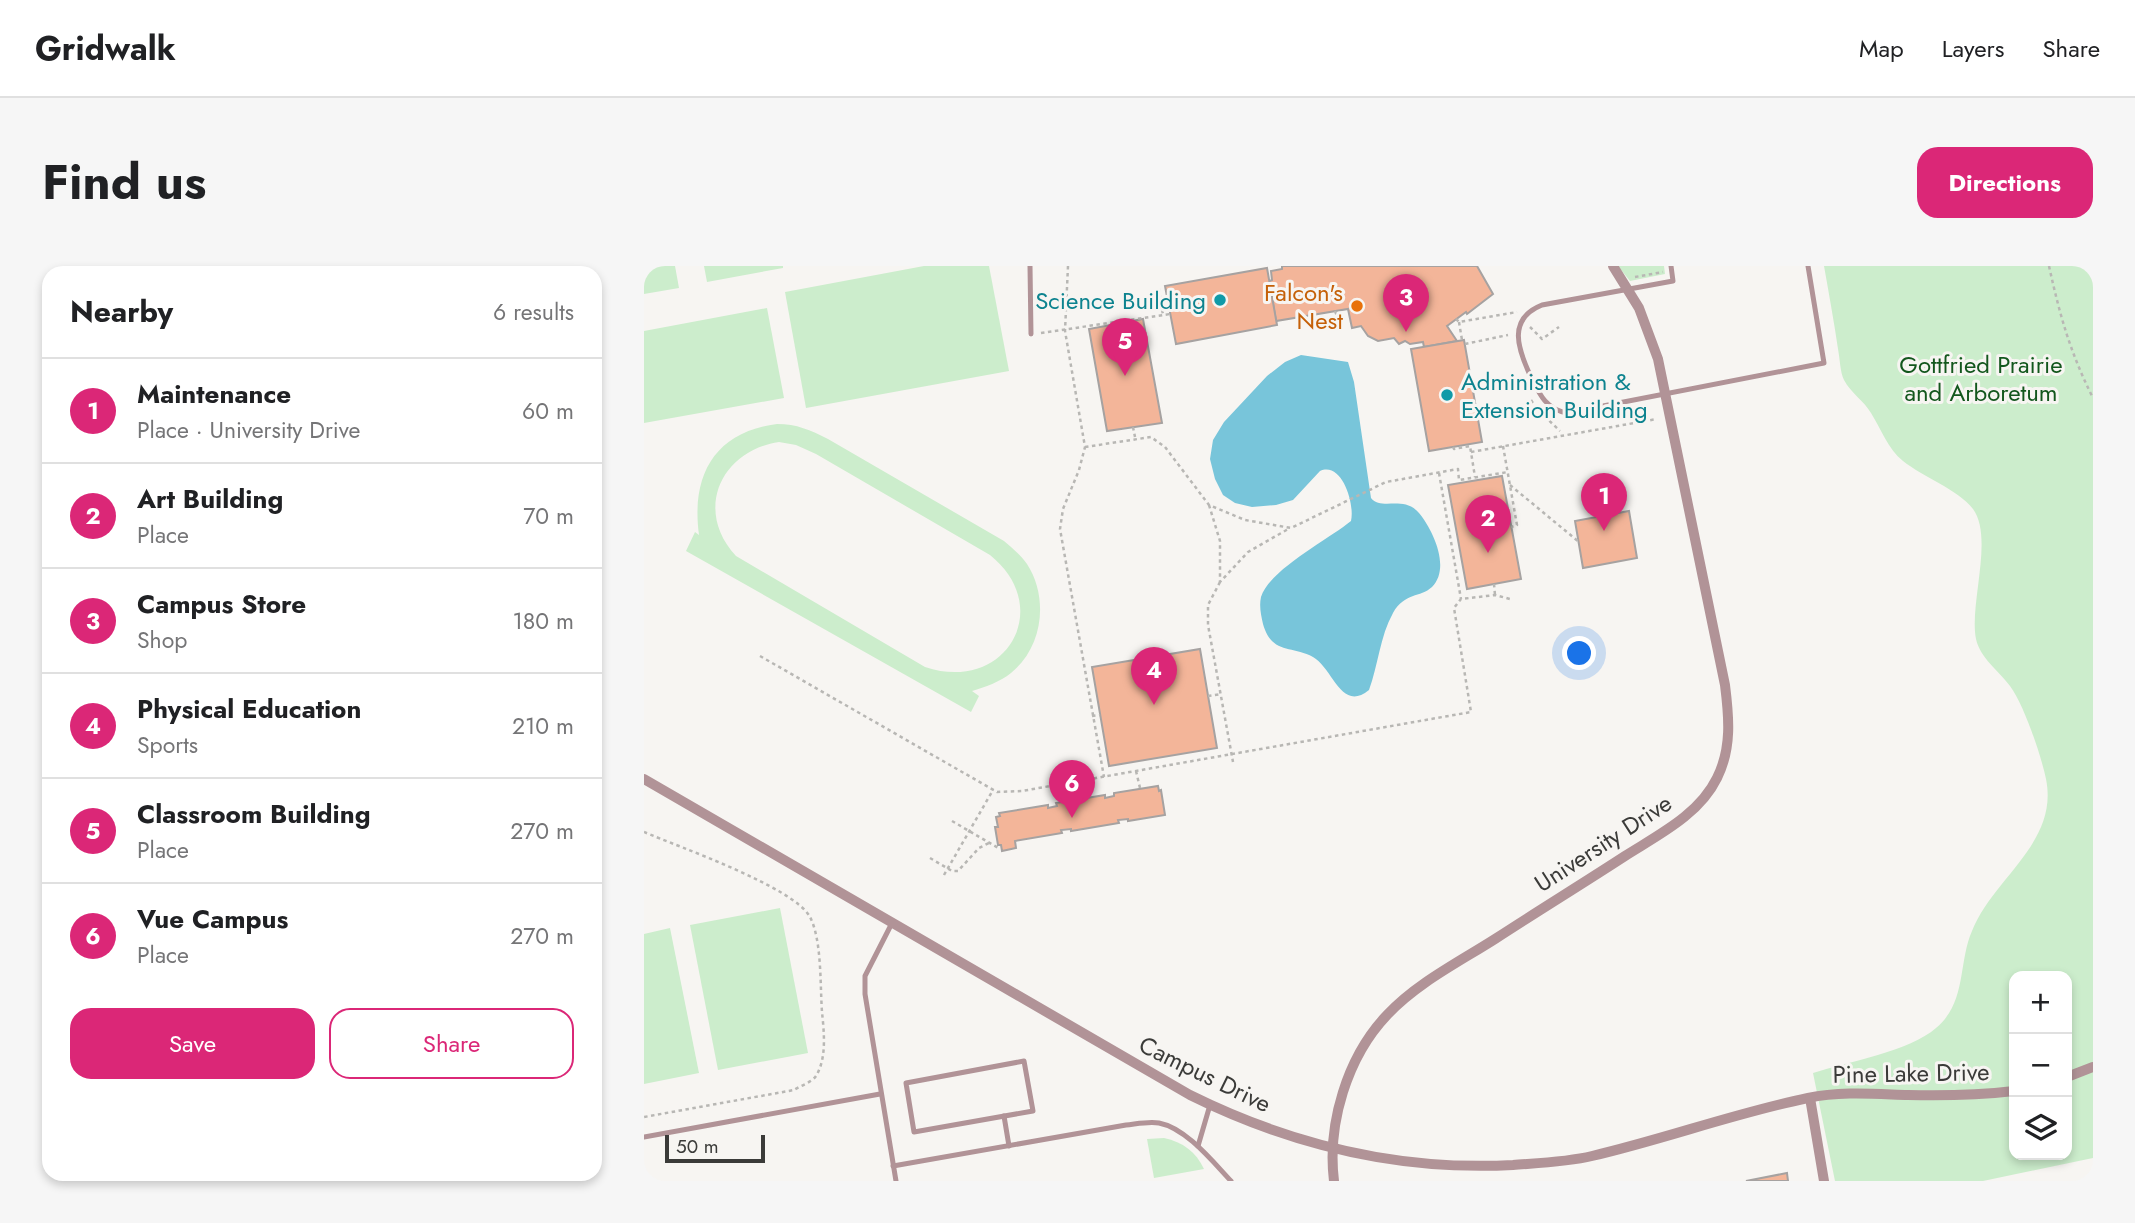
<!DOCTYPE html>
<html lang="en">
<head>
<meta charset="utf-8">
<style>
  body { margin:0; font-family:Jost,sans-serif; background:#f6f6f6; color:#202124 }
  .controls { position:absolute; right:21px; bottom:21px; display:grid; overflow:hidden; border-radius:14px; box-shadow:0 4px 10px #0003 }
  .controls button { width:63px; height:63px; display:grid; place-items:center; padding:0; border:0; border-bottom:2px solid #e0e0e0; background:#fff; color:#202124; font:35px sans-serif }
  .scale { position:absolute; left:21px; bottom:18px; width:100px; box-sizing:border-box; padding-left:7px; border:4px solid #3b3b39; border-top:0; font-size:19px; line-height:24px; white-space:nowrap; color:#3b3b39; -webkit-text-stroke:5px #f7f5f2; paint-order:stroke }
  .you { position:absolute; left:936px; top:388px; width:24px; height:24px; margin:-18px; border:5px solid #fff; border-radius:50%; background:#1a73e8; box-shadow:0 0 0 10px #1a73e833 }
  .badge { display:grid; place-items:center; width:46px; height:46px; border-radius:50%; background:#db2777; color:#fff; font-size:23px; font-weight:700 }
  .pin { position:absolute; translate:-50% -58px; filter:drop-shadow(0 2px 4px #0008) }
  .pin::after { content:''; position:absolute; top:37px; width:24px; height:21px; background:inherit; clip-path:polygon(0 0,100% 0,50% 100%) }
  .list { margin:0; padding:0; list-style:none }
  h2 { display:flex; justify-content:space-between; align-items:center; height:91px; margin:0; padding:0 28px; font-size:30px }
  h2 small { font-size:23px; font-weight:400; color:#757577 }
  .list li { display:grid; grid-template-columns:46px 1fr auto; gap:21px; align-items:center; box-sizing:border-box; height:105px; padding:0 28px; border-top:2px solid #e0e0e0 }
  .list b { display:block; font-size:26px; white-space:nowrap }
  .list p { margin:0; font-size:23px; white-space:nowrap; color:#757577 }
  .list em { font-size:23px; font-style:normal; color:#757577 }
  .actions { display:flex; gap:14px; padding:21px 28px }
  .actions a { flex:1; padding:16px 0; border:2px solid #db2777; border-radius:21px; text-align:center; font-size:24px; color:#db2777 }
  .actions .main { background:#db2777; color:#fff }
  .icon { flex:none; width:38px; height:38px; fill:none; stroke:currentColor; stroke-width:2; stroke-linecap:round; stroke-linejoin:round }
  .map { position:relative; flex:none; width:1449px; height:915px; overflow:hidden; border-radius:21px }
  header { display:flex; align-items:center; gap:42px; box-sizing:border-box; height:98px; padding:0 35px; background:#fff; border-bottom:2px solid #e0e0e0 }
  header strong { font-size:33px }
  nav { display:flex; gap:38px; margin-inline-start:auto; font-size:24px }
  .intro { display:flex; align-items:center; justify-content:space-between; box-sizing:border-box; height:168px; padding:0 42px }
  h1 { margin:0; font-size:49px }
  .button { padding:18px 32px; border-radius:21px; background:#db2777; color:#fff; font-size:24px; font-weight:700 }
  main { display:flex; gap:42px; padding:0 42px }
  aside { flex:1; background:#fff; border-radius:21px; box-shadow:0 4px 10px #0003 }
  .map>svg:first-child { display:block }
</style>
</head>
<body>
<header>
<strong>Gridwalk</strong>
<nav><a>Map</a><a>Layers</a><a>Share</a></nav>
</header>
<div class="intro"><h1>Find us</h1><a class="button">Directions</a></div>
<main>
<aside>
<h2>Nearby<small>6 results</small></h2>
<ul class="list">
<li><span class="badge">1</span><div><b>Maintenance</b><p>Place · University Drive</p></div><em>60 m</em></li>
<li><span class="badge">2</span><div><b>Art Building</b><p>Place</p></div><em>70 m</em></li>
<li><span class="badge">3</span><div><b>Campus Store</b><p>Shop</p></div><em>180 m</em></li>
<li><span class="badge">4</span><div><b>Physical Education</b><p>Sports</p></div><em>210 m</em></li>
<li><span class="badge">5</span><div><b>Classroom Building</b><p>Place</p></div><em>270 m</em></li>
<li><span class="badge">6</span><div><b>Vue Campus</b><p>Place</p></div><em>270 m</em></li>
</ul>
<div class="actions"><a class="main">Save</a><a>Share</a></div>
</aside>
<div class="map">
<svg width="1449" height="915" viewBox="0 0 1449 915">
  <rect width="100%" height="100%" fill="#f7f5f2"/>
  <g fill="#ccedcc" fill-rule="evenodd">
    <polygon points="0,0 31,0 35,22 0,28"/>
    <polygon points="60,0 139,0 139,2 63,16"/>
    <polygon points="280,0 345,0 365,105 162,142 141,26"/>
    <polygon points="974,0 1020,0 1021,8 986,15"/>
    <path d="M1180 0H1449V892L1339 915H1191L1169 807C1204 796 1266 785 1292 762 1323 736 1314 697 1328 665 1349 612 1415 577 1402 513 1397 489 1380 439 1366 420 1355 405 1336 392 1332 373 1325 338 1350 272 1329 243 1313 223 1279 211 1259 195 1244 183 1237 163 1227 147 1220 135 1207 127 1200 114 1196 106 1196 93 1194 83 1190 56 1185 28 1180 0ZM1370 710H1423V889H1370Z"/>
    <polygon points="123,42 140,132 0,157 0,65"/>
    <path d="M133 158C153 158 166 164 184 173L360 275C368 282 377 289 383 298 405 332 399 381 367 407 356 416 341 421 328 425L335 430 327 446 42 285 51 266 55 269C47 210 70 166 133 158ZM135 176 152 179 172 188 346 289C412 342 361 428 281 401L92 290C50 245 76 185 135 176Z"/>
    <polygon points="136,642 164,787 74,804 46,659"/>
    <polygon points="26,662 55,807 0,818 0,668"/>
    <path d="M520 872C539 876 552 886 560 903L510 912 503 873Z"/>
  </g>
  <path fill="#78c5da" d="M657 89 704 96 710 116 727 232C737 245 760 229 775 247 789 264 807 302 788 321 776 332 761 326 749 347 736 370 734 400 725 424 697 447 689 402 669 391 647 379 628 389 619 358 617 349 615 340 617 331 625 304 685 273 707 255 711 238 698 195 676 205L649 234 632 239 608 241 591 237 579 229 571 213 566 193 569 174 580 156 623 110 641 96Z"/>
  <g fill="#f3b599" stroke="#a6a2a1" stroke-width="2">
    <polygon points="638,0 833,0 849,28 823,48 822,46 803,60 813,75 780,81 779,76 766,78 761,75 755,78 750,72 734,75 724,70 717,60 708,62 704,43 632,55 625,15 628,14 627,5 638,3"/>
    <polygon points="623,2 633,59 532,78 521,20"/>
    <polygon points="499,53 518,157 463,165 445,63"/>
    <polygon points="820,74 838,176 785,185 767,83"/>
    <polygon points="858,210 877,313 823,323 804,219"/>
    <polygon points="985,245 993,292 939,302 931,255"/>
    <polygon points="556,383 573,482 465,500 448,401"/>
    <polygon points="514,520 515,525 517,524 521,549 484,555 484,553 474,554 475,557 427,565 427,563 417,564 418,567 371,575 372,582 358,585 357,579 354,579 351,561 354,561 352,551 356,550 355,547 404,539 404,542 413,540 412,537 461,529 461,532 470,530 470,527"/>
    <polygon points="1143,907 1144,915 1102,915"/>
  </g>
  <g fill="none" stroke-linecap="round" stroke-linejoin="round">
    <g stroke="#b8b7b4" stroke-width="2.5" stroke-dasharray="3.5 3.5" stroke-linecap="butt">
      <polyline points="424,0 421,65 441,181 435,204 419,243 416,263 460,511"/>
      <path d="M1405 0C1416 50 1426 86 1449 132"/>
      <polyline points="991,11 1019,6"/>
      <polyline points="515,23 519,49"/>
      <polyline points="691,45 693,50 700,51"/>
      <polyline points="812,53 815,56 873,46"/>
      <polyline points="815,56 818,74"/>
      <polyline points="886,61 898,73 915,61"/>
      <polyline points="397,67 526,48"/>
      <polyline points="821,78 864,69"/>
      <polyline points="887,134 892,142 916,165"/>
      <polyline points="489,161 491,171"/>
      <polyline points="859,180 873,259 867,261"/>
      <polyline points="441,181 507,171 521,181 565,239 601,254 647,262 742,216 814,203 815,214 864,206"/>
      <polyline points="809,181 810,183 826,180 831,211"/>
      <polyline points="827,186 1013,153"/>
      <polyline points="795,207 817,333"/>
      <polyline points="866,219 935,276"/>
      <polyline points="565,239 576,275 576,316 604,286 646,262"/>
      <polyline points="576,316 564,339 564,359 589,496"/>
      <polyline points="850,318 851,329"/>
      <polyline points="116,390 353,526 378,525 827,446 810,342 817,333 851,329 866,333"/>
      <polyline points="564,430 577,428"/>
      <polyline points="448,450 456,449"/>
      <polyline points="492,505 496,522"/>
      <polyline points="308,555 356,583"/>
      <path d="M0 566C35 581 150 621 166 651 178 674 176 719 178 746 180 766 183 792 172 810 168 816 156 820 150 824L0 851"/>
      <polyline points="286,592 308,605 314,605 335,582 345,577"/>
      <polyline points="300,609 349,524"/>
    </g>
    <g stroke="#b19397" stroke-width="5">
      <polyline points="386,0 387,68"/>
      <path d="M1027 0 1029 15 898 39C863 53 874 83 886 109 895 127 901 143 923 147L1180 97 1164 0"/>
      <polyline points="248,657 221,710 221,728 252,915"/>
      <polygon points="380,795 389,845 270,866 262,817"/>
      <polyline points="360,850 365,880"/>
      <polyline points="0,871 236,828"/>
      <polyline points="554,880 566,839"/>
      <path d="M249 900 482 859C492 858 505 855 515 857 542 862 569 896 587 915"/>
    </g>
    <g stroke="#b19397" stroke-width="10">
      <path d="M0 513 546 829C647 879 756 905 869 899 895 897 923 896 948 890 1021 873 1091 847 1164 832 1197 825 1231 828 1264 829 1300 830 1335 829 1370 825"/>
      <polyline points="1423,811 1449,801"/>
      <polyline points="1166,832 1180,915"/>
      <path d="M690 915C683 858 703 791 743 749 773 717 815 696 851 673 894 645 938 618 981 590 1014 569 1055 549 1073 512 1088 482 1085 451 1081 419L1014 93 995 42 969 0"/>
    </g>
  </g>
  <g fill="#0f9aa8" stroke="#f7f5f2" stroke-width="2.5">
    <circle cx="576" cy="34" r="7"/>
    <circle cx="803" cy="129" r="7"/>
  </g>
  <circle fill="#e8710a" stroke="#f7f5f2" stroke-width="2.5" cx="713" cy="40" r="7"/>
  <g text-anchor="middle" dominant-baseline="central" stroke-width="6" stroke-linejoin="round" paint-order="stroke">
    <g font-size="24" fill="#c56008" stroke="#f7f5f2" text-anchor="end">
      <text x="699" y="26">Falcon's<tspan x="699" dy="28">Nest</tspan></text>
    </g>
    <g font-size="24" fill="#0d838f" stroke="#f7f5f2" text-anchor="end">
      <text x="562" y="34">Science Building</text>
      <text x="817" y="115" text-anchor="start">Administration &amp;<tspan x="817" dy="28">Extension Building</tspan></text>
    </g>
    <g font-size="24" fill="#13571d" stroke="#f7f5f2">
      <text x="1337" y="98">Gottfried Prairie<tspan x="1337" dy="28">and Arboretum</tspan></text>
    </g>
    <g font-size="24" fill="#3b3b39" stroke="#f7f5f2">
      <text transform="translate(959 577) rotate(-33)">University Drive</text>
      <text transform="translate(1267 807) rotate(-1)">Pine Lake Drive</text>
      <text transform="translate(561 808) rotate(26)">Campus Drive</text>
    </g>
  </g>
</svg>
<div class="controls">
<button>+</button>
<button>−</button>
<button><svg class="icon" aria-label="layers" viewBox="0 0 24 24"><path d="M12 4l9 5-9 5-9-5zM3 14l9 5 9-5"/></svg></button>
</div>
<div class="scale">50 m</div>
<div class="you"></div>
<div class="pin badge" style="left:960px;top:265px">1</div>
<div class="pin badge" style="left:844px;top:287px">2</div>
<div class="pin badge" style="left:762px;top:66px">3</div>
<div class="pin badge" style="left:510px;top:439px">4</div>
<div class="pin badge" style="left:481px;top:110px">5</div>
<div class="pin badge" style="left:428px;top:552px">6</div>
</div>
</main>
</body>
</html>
